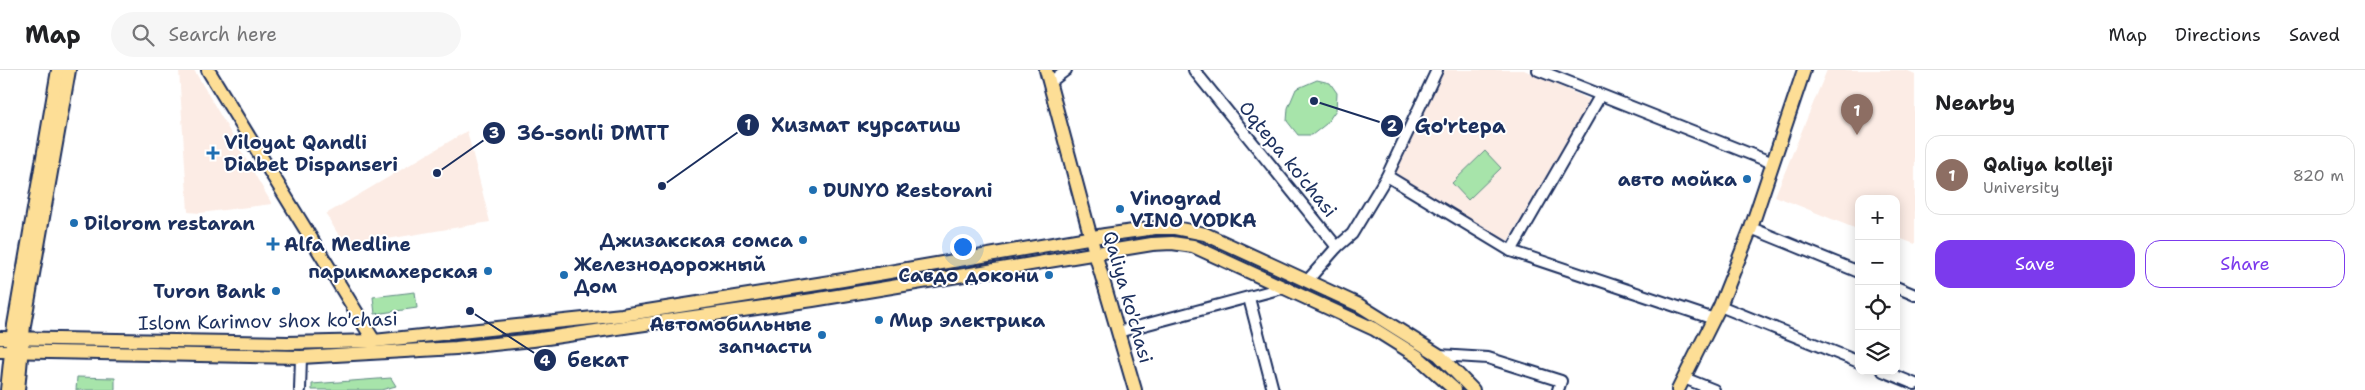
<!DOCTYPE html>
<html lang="en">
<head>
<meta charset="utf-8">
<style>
  body { margin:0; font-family:"Shantell Sans",sans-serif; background:#f6f6f6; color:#202124 }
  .controls { position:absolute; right:15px; bottom:15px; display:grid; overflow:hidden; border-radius:10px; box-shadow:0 2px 12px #0003 }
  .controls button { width:45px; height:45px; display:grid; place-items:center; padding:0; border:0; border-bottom:1px solid #e0e0e0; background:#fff; color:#202124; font:25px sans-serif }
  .you { position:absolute; left:962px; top:176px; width:18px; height:18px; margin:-12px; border:4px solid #fff; border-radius:50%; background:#1a73e8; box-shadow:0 0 0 8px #1a73e833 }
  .badge { display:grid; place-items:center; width:32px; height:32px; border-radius:50%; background:#7c3aed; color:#fff; font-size:16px; font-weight:700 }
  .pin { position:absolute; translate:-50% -41px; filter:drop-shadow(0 1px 2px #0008) }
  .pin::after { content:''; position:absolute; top:26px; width:18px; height:15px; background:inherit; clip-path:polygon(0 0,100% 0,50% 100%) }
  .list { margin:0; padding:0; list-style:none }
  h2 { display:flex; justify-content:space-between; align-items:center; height:65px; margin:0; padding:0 20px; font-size:21px }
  h2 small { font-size:16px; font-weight:400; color:#757577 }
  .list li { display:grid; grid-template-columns:32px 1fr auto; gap:15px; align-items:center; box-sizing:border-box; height:80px; margin:0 10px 10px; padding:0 10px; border:1px solid #e0e0e0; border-radius:15px }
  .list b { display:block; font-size:19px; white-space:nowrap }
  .list p { margin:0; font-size:16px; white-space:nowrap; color:#757577 }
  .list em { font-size:16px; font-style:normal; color:#757577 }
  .actions { display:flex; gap:10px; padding:15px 20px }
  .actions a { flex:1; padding:11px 0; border:1px solid #7c3aed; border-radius:15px; text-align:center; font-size:18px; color:#7c3aed }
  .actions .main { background:#7c3aed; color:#fff }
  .icon { flex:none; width:28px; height:28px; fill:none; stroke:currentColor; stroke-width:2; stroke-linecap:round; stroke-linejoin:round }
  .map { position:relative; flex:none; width:1915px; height:320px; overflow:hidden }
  header { display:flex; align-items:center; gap:30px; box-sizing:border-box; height:70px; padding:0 25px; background:#fff; border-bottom:1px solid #e0e0e0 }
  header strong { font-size:24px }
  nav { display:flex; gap:28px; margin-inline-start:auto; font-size:18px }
  .search { width:350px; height:45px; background:#f6f6f6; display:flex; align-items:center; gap:12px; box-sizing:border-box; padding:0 18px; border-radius:28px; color:#757577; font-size:19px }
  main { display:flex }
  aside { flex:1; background:#fff }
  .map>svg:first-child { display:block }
</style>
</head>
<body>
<header>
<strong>Map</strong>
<div class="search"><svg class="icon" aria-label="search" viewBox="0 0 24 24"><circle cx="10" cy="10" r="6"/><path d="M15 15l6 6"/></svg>Search here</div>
<nav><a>Map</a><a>Directions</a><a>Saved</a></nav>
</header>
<main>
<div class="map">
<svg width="1915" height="320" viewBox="0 0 1915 320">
  <rect width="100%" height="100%" fill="#fff"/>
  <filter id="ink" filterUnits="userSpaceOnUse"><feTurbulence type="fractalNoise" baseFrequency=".02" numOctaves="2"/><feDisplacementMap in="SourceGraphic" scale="10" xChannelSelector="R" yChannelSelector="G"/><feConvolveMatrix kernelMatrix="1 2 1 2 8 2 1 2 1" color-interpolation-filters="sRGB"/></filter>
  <g filter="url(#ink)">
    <g fill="#fcece5">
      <polygon points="179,0 194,0 272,134 200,143 188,142"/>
      <polygon points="1442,0 1524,0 1590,30 1508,171 1393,104"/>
      <polygon points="1827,0 1906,0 1915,4 1915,174 1896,167 1896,129 1859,129 1859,160 1775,126"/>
      <polygon points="467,61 490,152 345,176 326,144"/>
    </g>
    <g fill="#a7e4aa" stroke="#618a84">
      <polygon points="1317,10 1330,13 1337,23 1336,40 1326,54 1312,65 1298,65 1287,51 1288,38 1296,19"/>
      <polygon points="1485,81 1501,98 1468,130 1452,113"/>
      <polygon points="415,222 417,238 375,244 373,227"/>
      <polygon points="77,307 115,308 115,320 76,320"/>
      <polygon points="391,308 396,316 381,320 312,320 312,314"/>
    </g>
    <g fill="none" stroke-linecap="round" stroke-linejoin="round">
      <defs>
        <g id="minor">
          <polyline points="1194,0 1337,177"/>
          <polyline points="1538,0 1773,93"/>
          <polyline points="1049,13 1066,0"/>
          <polyline points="1387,106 1511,181 1714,249"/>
          <polyline points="1751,158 1859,202"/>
          <polyline points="1511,181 1600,26"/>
          <polyline points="1307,211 1337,177 1352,164 1387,106 1437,0"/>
          <polyline points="1896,217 1915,225"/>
          <polyline points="1249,228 1273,320"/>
          <polyline points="1720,236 1859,292"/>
          <polyline points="1118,262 1286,217"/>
          <polyline points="1439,285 1488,288 1561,311 1558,320"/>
          <polyline points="1883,301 1915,314"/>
          <polyline points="1684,308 1714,320"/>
          <polyline points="300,320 301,287"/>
        </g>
        <g id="major">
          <polyline points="208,0 374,271"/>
          <polyline points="1046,0 1095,183 1135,320"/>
          <polyline points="0,268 287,273 374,271 622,245 843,210 1105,165 1155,158 1175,158 1205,164 1359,235 1439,285 1473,320"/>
          <polyline points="0,281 301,287 456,278 533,270 813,230 1152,174 1172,173 1193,176 1374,259 1417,286 1455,320"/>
          <polyline points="7,320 14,255 58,0"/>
          <polyline points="18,320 24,255 69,0"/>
          <polyline points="1678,320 1720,236 1751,158 1804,0"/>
        </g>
      </defs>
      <use href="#minor" stroke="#1b2f5e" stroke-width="14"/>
      <use href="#major" stroke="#1b2f5e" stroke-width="16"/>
      <use href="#minor" stroke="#fff" stroke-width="10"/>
      <use href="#major" stroke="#fdde96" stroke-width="12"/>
    </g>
  </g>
  <g fill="#1f6fb2" stroke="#fff" stroke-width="2">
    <path d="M210.5 75.5h5v5h5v5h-5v5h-5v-5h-5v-5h5z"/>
    <circle cx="1747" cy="109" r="5"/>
    <circle cx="813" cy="120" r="5"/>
    <circle cx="1120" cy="139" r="5"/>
    <circle cx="74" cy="153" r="5"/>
    <circle cx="803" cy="170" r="5"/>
    <path d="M270.5 166.5h5v5h5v5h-5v5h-5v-5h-5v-5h5z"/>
    <circle cx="488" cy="201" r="5"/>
    <circle cx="564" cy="205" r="5"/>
    <circle cx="1049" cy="205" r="5"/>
    <circle cx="276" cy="221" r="5"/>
    <circle cx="879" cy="250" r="5"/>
    <circle cx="822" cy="265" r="5"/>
  </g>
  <g text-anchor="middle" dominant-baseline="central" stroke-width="4" stroke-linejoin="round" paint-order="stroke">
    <g font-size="19" font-weight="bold" fill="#1b2f5e" stroke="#fff" text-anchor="start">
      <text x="224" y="72">Viloyat Qandli<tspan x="224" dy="22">Diabet Dispanseri</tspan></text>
      <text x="1737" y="109" text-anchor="end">авто мойка</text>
      <text x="823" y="120">DUNYO Restorani</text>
      <text x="1130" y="128">Vinograd<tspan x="1130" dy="22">VINO VODKA</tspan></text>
      <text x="84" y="153">Dilorom restaran</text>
      <text x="793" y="170" text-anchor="end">Джизакская сомса</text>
      <text x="284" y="174">Alfa Medline</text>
      <text x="574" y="194">Железнодорожный<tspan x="574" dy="22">Дом</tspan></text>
      <text x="478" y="201" text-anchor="end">парикмахерская</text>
      <text x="1039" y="205" text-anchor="end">Савдо докони</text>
      <text x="266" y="221" text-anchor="end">Turon Bank</text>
      <text x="889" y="250">Мир электрика</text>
      <text x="812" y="254" text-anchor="end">Автомобильные<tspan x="812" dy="22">запчасти</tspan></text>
    </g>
    <g font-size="19" fill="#1b2f5e" stroke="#fff">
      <text transform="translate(1288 89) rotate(51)">Oqtepa ko'chasi</text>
      <text transform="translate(1128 227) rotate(74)">Qaliya ko'chasi</text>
      <text transform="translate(268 251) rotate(-1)">Islom Karimov shox ko'chasi</text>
    </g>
  </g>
  <path fill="none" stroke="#1b2f5e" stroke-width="2" d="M662 116L748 55M1314 31L1392 56M437 103L494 63M470 241L545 290"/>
  <g fill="#1b2f5e" stroke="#fff" stroke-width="2">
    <circle cx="662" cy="116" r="5"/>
    <circle cx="1314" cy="31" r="5"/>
    <circle cx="437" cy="103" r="5"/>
    <circle cx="470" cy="241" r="5"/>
    <circle cx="748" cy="55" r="12"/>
    <circle cx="1392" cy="56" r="12"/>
    <circle cx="494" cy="63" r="12"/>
    <circle cx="545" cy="290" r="12"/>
  </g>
  <g font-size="15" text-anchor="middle" font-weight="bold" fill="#fff">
    <text x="748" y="60">1</text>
    <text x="1392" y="61">2</text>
    <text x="494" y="68">3</text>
    <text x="545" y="296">4</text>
  </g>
  <g font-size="20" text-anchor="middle" font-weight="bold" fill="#1b2f5e" stroke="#fff" stroke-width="4" stroke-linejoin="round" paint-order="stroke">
    <text x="866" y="62">Хизмат курсатиш</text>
    <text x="1460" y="63">Go'rtepa</text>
    <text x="593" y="70">36-sonli DMTT</text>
    <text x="598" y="297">бекат</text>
  </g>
</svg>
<div class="controls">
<button>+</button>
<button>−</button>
<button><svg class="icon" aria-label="locate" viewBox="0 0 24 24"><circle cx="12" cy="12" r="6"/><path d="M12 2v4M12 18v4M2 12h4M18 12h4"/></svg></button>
<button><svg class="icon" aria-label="layers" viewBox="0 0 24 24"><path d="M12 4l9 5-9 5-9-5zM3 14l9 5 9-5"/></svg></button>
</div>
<div class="you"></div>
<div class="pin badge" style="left:1857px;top:65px;background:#8d6e63">1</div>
</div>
<aside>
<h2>Nearby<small></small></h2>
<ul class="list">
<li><span class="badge" style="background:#8d6e63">1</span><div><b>Qaliya kolleji</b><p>University</p></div><em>820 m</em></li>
</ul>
<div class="actions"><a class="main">Save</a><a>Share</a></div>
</aside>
</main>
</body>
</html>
